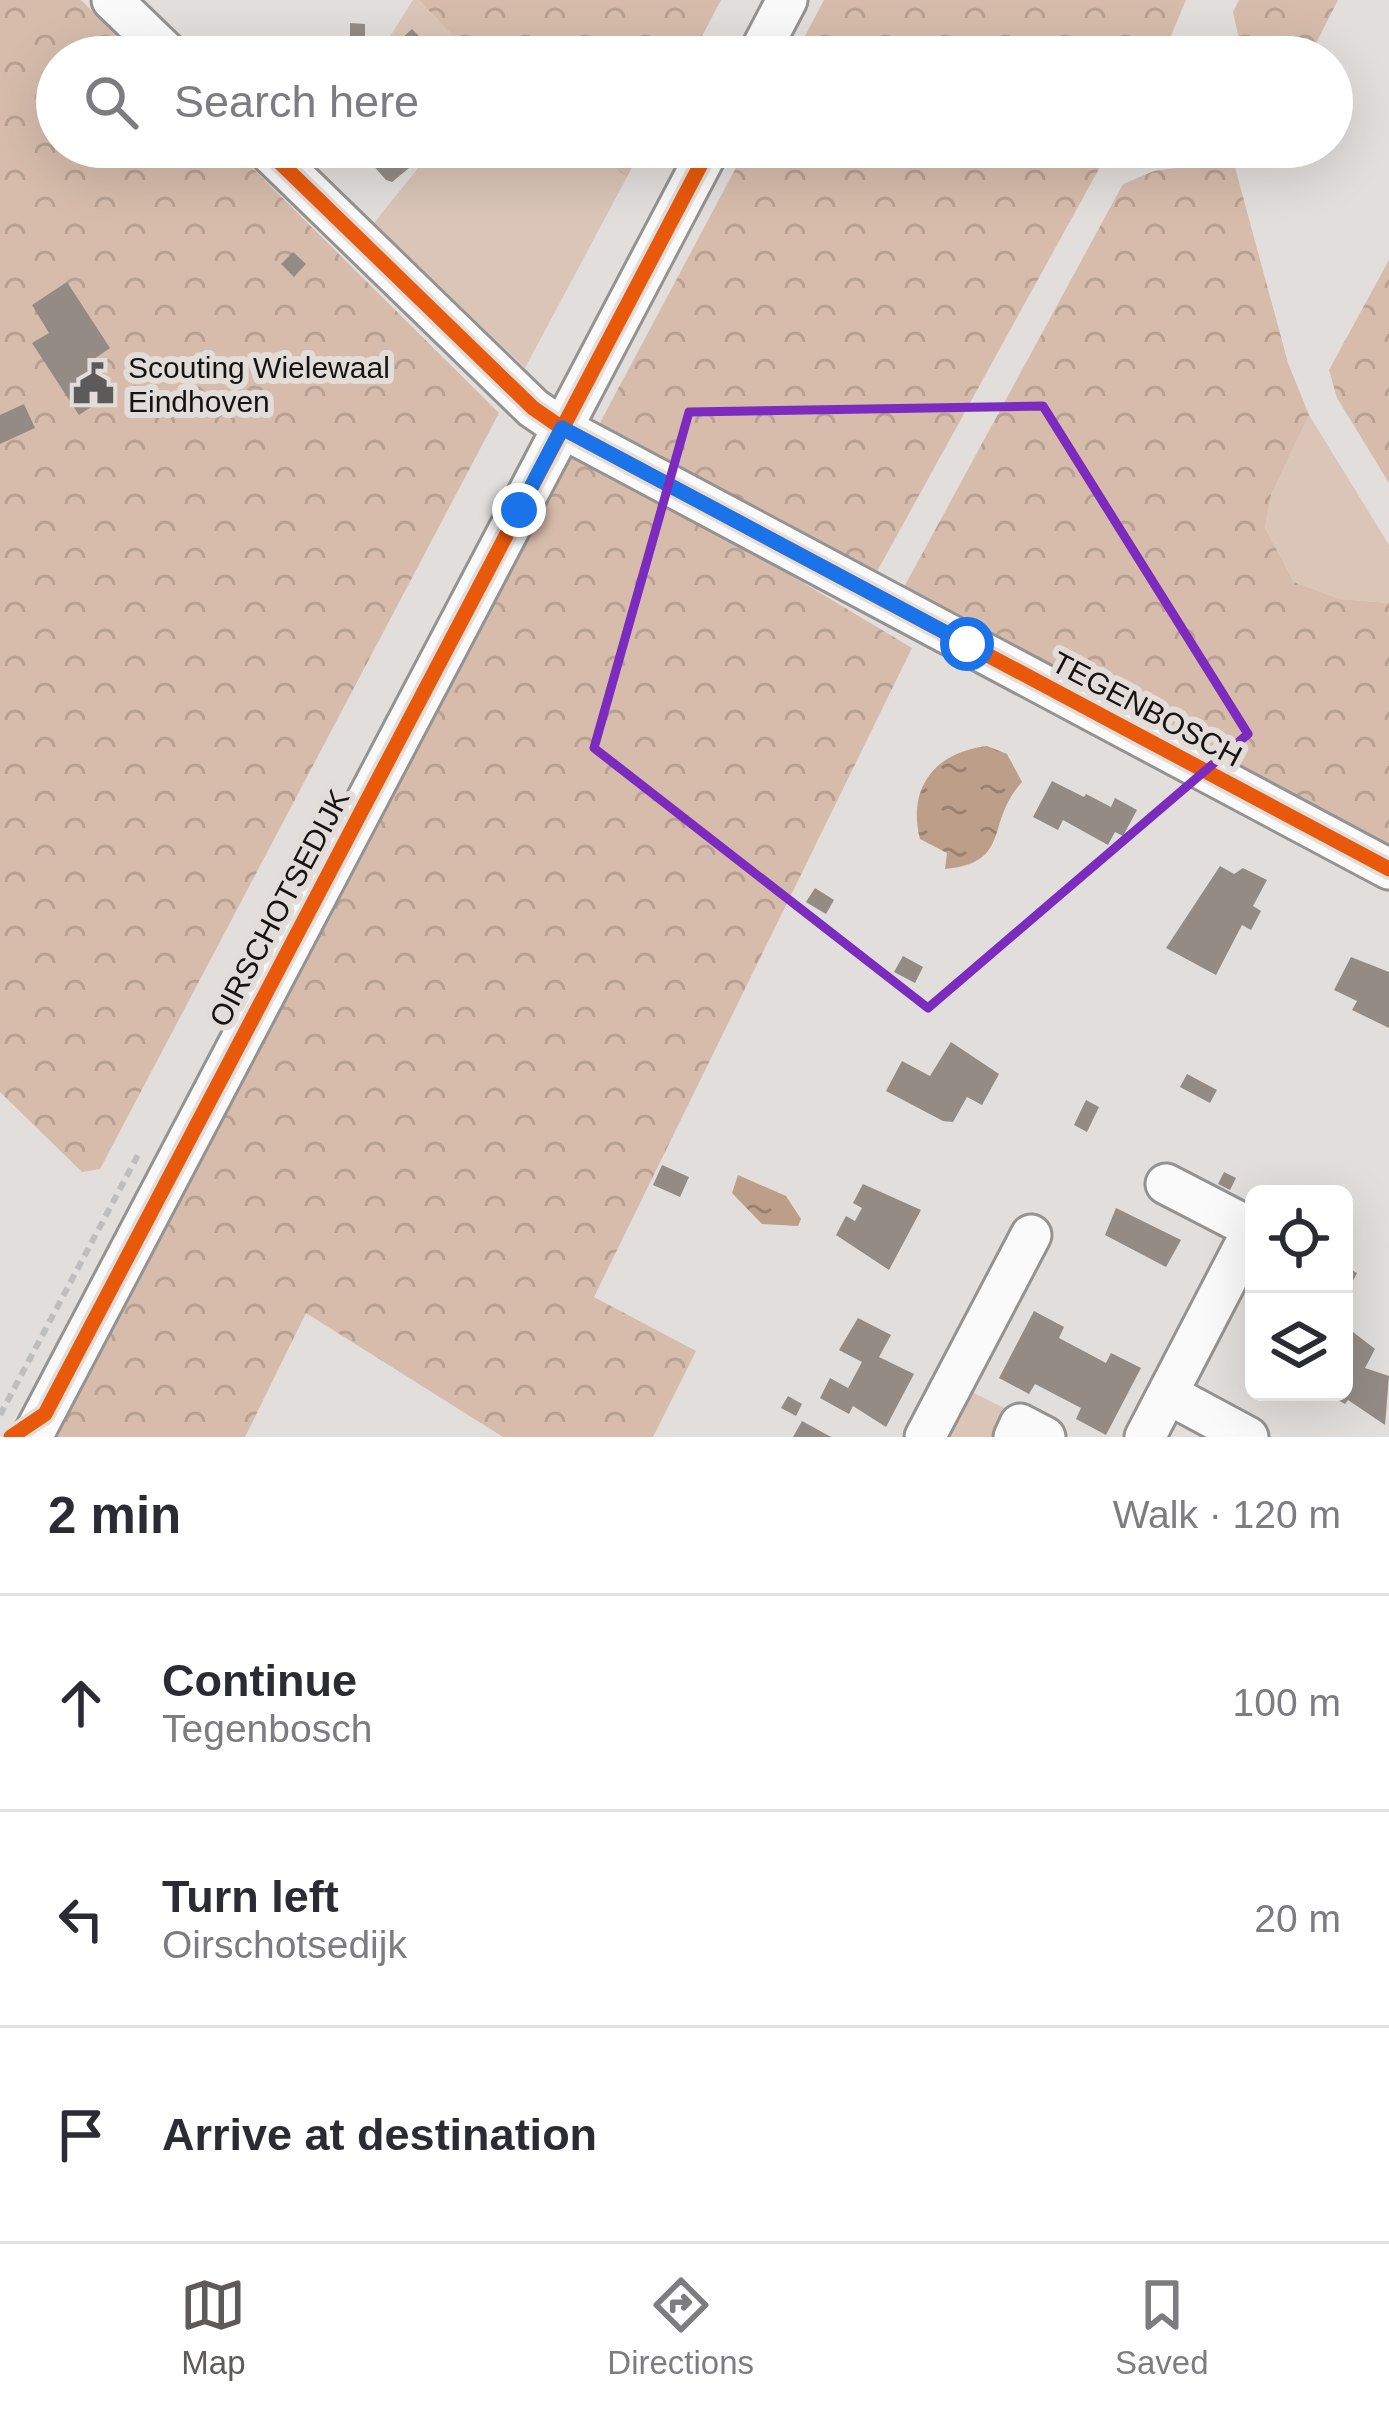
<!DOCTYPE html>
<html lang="en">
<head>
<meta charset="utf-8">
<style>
  body { margin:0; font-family:Helvetica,sans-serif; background:#f2f2f3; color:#2b2b33 }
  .controls { position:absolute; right:36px; bottom:36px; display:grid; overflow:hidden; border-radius:18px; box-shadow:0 12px 48px #0002 }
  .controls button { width:108px; height:108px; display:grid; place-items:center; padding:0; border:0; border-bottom:3px solid #e1e1e2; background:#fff; color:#2b2b33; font:60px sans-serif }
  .stop { position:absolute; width:36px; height:36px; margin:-27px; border:9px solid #1a73e8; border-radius:50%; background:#fff }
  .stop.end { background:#1a73e8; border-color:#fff; box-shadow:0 3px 12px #0008 }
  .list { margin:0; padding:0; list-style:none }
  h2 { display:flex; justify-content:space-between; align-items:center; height:156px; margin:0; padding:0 48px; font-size:51px }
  h2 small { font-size:39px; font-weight:400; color:#7c7c81 }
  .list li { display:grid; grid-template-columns:78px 1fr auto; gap:36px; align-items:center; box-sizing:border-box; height:216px; padding:0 48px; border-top:3px solid #e1e1e2 }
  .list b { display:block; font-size:45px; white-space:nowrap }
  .list p { margin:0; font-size:39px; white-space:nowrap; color:#7c7c81 }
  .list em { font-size:39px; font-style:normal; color:#7c7c81 }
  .icon { flex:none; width:66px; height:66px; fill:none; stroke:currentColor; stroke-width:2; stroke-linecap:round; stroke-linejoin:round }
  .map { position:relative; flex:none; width:1389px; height:1437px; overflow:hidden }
  .search { position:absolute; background:#fff; box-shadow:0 12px 48px #0002; left:36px; right:36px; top:36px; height:132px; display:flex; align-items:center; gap:30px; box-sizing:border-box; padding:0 42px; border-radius:66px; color:#7c7c81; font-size:45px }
  .sheet { height:804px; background:#fff }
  nav { display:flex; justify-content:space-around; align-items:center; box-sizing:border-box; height:168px; border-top:3px solid #e1e1e2; background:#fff; font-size:33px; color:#7c7c81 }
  nav a { display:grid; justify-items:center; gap:6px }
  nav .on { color:#5d5b59 }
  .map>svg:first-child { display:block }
</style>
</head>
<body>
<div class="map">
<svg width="1389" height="1437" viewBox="0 0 1389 1437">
  <defs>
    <pattern id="forest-crowns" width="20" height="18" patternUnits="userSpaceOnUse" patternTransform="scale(3)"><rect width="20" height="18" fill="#d7bcab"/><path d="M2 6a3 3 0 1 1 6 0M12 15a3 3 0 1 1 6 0" fill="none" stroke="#b8a192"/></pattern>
    <pattern id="water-ripples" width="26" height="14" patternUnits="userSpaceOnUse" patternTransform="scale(3)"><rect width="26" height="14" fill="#bd9e89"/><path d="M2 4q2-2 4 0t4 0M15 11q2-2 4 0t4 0" fill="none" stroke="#99806f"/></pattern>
  </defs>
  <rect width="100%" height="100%" fill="#e1dedc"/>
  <g fill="#dac5b7">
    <polygon points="413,0 419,0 473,57 377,57"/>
    <polygon points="435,147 588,147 627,177 525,368 374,223"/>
    <polygon points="1309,415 1389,545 1389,603 1340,599 1294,582 1265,528 1271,495"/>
    <polygon points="960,1386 1018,1415 1006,1437 935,1437"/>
  </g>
  <g fill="url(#forest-crowns)">
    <polygon points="0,0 81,0 139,57 57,57 57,147 231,147 499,413 100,1169 82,1172 0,1092"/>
    <polygon points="419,0 721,0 691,57 473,57"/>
    <polygon points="824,0 1186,0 1162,57 794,57"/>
    <polygon points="1239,0 1338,0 1309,57 1243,57 1233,12"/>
    <polygon points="588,147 643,147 627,177"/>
    <polygon points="747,147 1111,147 874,577 594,434"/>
    <polygon points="1233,160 1288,363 1309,415 1271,495 1265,528 1294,582 1340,599 1389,603 1389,862 903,589 1123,184 1154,171"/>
    <polygon points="1389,260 1389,483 1337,398 1329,370"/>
    <polygon points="585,452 912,648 594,1297 696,1351 653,1437 503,1437 306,1313 245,1437 45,1437 557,459"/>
  </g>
  <g fill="url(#water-ripples)">
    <path d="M987 746 1007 754 1022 782C984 824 1013 862 945 869L947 853 920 839C907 788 935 752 987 746Z"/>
    <polygon points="738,1175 786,1196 801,1219 798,1226 762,1224 732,1193"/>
  </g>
  <g fill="#948b85">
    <polygon points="350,23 365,24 365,37 350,36"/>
    <polygon points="412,29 423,40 411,52 399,41"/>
    <polygon points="357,147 404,147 414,164 392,182 386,180"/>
    <polygon points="293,252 306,264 294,277 281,264"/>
    <polygon points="67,282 110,348 94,359 115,391 79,415 32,343 49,333 32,305"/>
    <polygon points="24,404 35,428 0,444 0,415"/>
    <polygon points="1052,781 1084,797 1086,794 1111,807 1115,798 1137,810 1123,836 1115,832 1108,845 1063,820 1058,830 1033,817"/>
    <polygon points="1220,866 1234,874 1243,868 1267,880 1253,906 1261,911 1251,930 1242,925 1216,975 1166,948"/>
    <polygon points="815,888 834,900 826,914 806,902"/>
    <polygon points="903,956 923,967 915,983 894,972"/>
    <polygon points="1351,957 1389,972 1389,1028 1352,1010 1357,1001 1334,990"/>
    <polygon points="951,1042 999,1074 982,1105 967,1097 953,1122 943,1121 886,1091 902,1061 930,1076"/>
    <polygon points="1187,1074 1217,1090 1210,1103 1180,1087"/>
    <polygon points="1086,1100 1099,1107 1087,1132 1074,1125"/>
    <polygon points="662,1165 689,1177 680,1197 653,1185"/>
    <polygon points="1224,1172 1236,1178 1230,1190 1218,1184"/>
    <polygon points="863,1184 921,1210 889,1270 836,1235 846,1216 855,1221 862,1208 853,1203"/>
    <polygon points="1116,1208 1181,1240 1166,1267 1105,1235"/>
    <polygon points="1348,1268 1357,1273 1344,1298 1344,1275"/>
    <polygon points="1034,1311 1064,1327 1059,1338 1106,1363 1111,1353 1141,1368 1106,1435 1076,1419 1081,1408 1035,1384 1029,1394 999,1378"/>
    <polygon points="858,1318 891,1335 879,1357 914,1374 886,1427 853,1406 849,1414 820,1398 830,1378 848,1388 862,1362 839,1350"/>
    <polygon points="1344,1325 1375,1349 1365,1368 1389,1376 1385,1425 1348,1400 1345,1404 1327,1394 1324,1400 1308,1392 1344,1392"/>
    <polygon points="788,1396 802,1404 796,1416 781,1408"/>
    <polygon points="802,1421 831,1437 793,1437"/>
  </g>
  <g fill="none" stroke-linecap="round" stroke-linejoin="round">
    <defs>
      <g id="minor">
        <polyline points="112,0 171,57"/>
        <polyline points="757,57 787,0"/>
        <polyline points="264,147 533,408 562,428 1389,869"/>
        <polyline points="1168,1394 1248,1437"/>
        <polyline points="32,1437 710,147"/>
        <polyline points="925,1437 1031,1235"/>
        <polyline points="1014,1437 1020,1424 1045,1437"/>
        <polyline points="1145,1437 1253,1229 1166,1184"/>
      </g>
    </defs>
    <use href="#minor" stroke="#959392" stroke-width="45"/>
    <polyline stroke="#bebebe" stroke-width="6" stroke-dasharray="9 6" stroke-linecap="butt" points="0,1415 139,1153"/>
    <use href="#minor" stroke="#fafafa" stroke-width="39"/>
    <defs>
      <g id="cycleway">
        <polyline points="264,147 533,408 562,428 1389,869"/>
        <polyline points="11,1437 45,1414 710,147"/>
      </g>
    </defs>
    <use href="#cycleway" stroke="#e3ddda" stroke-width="22"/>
    <use href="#cycleway" stroke="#e8590c" stroke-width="15"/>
  </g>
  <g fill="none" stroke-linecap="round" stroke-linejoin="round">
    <polyline stroke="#1a73e8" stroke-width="15" points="519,510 562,428 967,644"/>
  </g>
  <path fill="none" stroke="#7b2cbf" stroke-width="9" stroke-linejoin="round" d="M1043 406 1248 734 928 1008 594 748 689 412Z"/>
  <defs>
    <symbol id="civic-bare" viewBox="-9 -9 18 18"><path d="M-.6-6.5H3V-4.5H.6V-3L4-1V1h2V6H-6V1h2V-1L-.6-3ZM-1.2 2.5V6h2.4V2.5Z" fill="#5d5b59" stroke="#e3ddda" stroke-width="2.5" paint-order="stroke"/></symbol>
  </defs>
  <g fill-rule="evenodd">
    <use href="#civic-bare" x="64" y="354" width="59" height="59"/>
  </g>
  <g text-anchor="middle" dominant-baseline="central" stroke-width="12" stroke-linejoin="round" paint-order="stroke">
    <g font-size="30" fill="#161413" stroke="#e3ddda" text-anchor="start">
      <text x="128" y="367">Scouting Wielewaal<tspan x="128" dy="34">Eindhoven</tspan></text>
    </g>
    <g font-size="30" fill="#161413" stroke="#e3ddda">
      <text transform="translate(1147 709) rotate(28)">TEGENBOSCH</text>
      <text transform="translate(279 908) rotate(-62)">OIRSCHOTSEDIJK</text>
    </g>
  </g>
</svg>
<div class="controls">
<button><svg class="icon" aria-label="locate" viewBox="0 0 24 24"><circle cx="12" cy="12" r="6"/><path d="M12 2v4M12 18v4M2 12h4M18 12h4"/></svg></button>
<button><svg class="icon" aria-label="layers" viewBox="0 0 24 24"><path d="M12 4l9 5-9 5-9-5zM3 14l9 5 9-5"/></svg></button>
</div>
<div class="stop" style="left:967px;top:644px"></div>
<div class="stop end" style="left:519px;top:510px"></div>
<div class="search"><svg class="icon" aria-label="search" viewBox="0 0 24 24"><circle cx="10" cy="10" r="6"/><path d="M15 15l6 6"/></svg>Search here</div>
</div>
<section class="sheet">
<h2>2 min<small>Walk · 120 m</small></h2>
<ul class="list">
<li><svg class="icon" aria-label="ahead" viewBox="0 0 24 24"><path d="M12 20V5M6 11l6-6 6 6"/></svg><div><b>Continue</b><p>Tegenbosch</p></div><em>100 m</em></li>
<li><svg class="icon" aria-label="left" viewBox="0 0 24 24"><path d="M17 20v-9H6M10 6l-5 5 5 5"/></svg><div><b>Turn left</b><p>Oirschotsedijk</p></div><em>20 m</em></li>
<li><svg class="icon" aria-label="arrive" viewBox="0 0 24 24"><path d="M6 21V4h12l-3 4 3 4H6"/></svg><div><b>Arrive at destination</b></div></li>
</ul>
</section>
<nav>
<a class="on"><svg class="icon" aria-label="map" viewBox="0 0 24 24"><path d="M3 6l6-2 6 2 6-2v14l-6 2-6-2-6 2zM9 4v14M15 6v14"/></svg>Map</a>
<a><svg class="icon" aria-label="directions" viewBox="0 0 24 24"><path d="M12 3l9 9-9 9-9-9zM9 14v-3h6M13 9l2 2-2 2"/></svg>Directions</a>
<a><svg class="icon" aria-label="saved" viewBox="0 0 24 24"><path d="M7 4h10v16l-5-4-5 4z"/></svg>Saved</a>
</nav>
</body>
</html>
